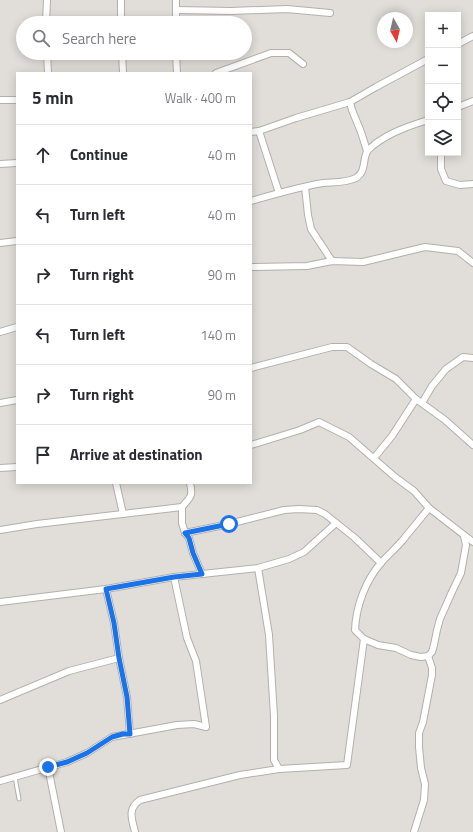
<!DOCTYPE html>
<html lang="en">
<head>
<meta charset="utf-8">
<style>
  body { margin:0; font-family:"Titillium Web",sans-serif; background:#f7f7f7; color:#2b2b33 }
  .controls { position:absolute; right:12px; top:12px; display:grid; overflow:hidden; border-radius:0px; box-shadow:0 2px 10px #0003 }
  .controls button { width:36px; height:36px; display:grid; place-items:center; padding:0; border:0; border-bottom:1px solid #e1e1e2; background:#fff; color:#2b2b33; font:20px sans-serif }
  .compass { position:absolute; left:377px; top:12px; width:36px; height:36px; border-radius:50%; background:#fff; box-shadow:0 2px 10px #0003; rotate:172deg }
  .stop { position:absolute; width:12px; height:12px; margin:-9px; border:3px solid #1a73e8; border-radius:50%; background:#fff }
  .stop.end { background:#1a73e8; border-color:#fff; box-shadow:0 1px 4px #0008 }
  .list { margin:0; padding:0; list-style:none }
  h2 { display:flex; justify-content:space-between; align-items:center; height:52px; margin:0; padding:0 16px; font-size:17px }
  h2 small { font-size:13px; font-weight:400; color:#7c7c81 }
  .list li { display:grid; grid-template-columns:26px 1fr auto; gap:12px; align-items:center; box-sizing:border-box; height:60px; padding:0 16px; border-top:1px solid #e1e1e2 }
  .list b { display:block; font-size:15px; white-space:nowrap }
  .list em { font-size:13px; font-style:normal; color:#7c7c81 }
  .icon { flex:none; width:22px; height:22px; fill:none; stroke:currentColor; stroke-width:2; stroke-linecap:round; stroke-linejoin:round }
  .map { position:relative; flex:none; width:473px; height:832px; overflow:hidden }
  .search { position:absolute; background:#fff; box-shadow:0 2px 10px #0003; left:16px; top:16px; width:236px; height:44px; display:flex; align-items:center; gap:10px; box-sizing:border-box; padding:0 14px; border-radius:22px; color:#7c7c81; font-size:15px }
  .panel { position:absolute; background:#fff; box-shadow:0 2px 10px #0003; left:16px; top:72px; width:236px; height:412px; border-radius:0px }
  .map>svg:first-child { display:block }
</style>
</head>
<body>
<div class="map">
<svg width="473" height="832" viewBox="0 0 473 832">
  <rect width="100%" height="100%" fill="#e1ded9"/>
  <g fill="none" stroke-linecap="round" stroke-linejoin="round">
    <defs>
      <polyline id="lane" points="15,777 19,799"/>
      <g id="street">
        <polyline points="121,0 121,23"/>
        <polyline points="176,10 231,11 287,9 330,13"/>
        <polyline points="46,23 47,0"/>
        <polyline points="176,23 176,0"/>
        <polyline points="458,44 473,36"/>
        <polyline points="47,53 48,73"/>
        <polyline points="122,53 123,73"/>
        <polyline points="176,53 177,73"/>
        <polyline points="216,73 271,53 289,53 303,64"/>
        <polyline points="0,100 17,100"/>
        <polyline points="350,102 352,110 361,132 367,151"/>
        <polyline points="458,107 473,101"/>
        <polyline points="259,131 279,193"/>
        <polyline points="251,132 259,131 296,118 350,102 376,87 428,59"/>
        <polyline points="441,153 441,169 446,181 460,185 473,184"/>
        <polyline points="0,164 17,163"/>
        <polyline points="305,187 308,215 311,229 332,261"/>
        <path d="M251 201C275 194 299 187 323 183 334 182 346 183 356 178 367 171 362 158 368 150 370 148 373 146 375 144 391 132 409 126 428 120"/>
        <polyline points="0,243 17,241"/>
        <polyline points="251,267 307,266 332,261 363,262 425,247 458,251 473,263"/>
        <polyline points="0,332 17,327"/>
        <polyline points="251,368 332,347 347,347 371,364 396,379 416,399 445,420 473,445"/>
        <polyline points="0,403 17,400"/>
        <polyline points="422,403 432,386 446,369 463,357 473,358"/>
        <polyline points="251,445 300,430 319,422 349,437 395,477 414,491 429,508 473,542"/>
        <polyline points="374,458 392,436 416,399"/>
        <polyline points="0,468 17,467"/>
        <polyline points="116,483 123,514"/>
        <path d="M190 483C193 497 191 496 182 507V523L185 533 189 538 193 553 202 574"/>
        <path d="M429 508C420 519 411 530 402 541 395 549 388 555 381 563 365 581 356 607 355 630L364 639 378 645 396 648 411 655 421 657 428 656 432 652 434 645 437 630 440 619 451 594 461 573 466 545 464 536"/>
        <polyline points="0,530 37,524 182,507"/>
        <polyline points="185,533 229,524 284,510 299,509 317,510 325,514 355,538 381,563"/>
        <polyline points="258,568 269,635 274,716 274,760 279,769 347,765 364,639"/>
        <polyline points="106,589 114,623 119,658 127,697 130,734"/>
        <polyline points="0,602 106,589 174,577 258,568 289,559 304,552 336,523"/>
        <polyline points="0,700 69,671 119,658"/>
        <polyline points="48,767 61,832"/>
        <polyline points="0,781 67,762 87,753 112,737 177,725 194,724 206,727 196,661 187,638 174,577"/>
        <path d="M135 832C132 819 127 809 140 800L240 775 279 769"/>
        <polyline points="414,832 424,800 425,784 421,768 419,747 419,733 423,722 432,675 432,668 428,656"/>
      </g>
    </defs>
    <use href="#lane" stroke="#b3b0ab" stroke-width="5"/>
    <use href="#street" stroke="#b3b0ab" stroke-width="8"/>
    <use href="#lane" stroke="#fff" stroke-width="3"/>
    <use href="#street" stroke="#fff" stroke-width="6"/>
  </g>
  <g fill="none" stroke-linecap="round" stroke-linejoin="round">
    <polyline stroke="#1a73e8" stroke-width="5" points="48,767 67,762 87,753 112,737 123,734 130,734 127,697 119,658 114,623 106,589 174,577 202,574 193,553 189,538 185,533 229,524"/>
  </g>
</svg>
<div class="controls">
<button>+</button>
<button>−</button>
<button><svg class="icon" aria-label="locate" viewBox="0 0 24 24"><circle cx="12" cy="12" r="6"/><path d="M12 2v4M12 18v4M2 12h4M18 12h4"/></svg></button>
<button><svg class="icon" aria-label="layers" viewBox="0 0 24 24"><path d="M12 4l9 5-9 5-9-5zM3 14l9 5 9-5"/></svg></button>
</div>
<svg class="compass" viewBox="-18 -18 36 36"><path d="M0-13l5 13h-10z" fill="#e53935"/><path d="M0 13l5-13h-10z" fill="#7c7c81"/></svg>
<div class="stop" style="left:229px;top:524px"></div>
<div class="stop end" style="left:48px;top:767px"></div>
<div class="search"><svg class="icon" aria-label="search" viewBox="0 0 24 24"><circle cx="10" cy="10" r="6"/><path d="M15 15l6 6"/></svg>Search here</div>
<section class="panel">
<h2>5 min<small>Walk · 400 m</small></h2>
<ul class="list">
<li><svg class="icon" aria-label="ahead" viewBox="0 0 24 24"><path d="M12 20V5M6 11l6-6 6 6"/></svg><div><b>Continue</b></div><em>40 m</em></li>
<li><svg class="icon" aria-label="left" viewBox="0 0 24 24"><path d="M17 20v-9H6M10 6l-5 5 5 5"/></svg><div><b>Turn left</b></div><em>40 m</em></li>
<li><svg class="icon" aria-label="right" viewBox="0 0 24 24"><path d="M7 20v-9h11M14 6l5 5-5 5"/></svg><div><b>Turn right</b></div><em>90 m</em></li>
<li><svg class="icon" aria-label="left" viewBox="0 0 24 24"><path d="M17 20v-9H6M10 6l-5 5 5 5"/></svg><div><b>Turn left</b></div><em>140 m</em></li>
<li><svg class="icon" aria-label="right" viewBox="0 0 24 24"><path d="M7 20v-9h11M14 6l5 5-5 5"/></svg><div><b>Turn right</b></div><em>90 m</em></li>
<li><svg class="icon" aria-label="arrive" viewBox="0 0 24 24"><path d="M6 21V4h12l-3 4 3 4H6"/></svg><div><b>Arrive at destination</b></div></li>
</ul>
</section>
</div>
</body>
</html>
